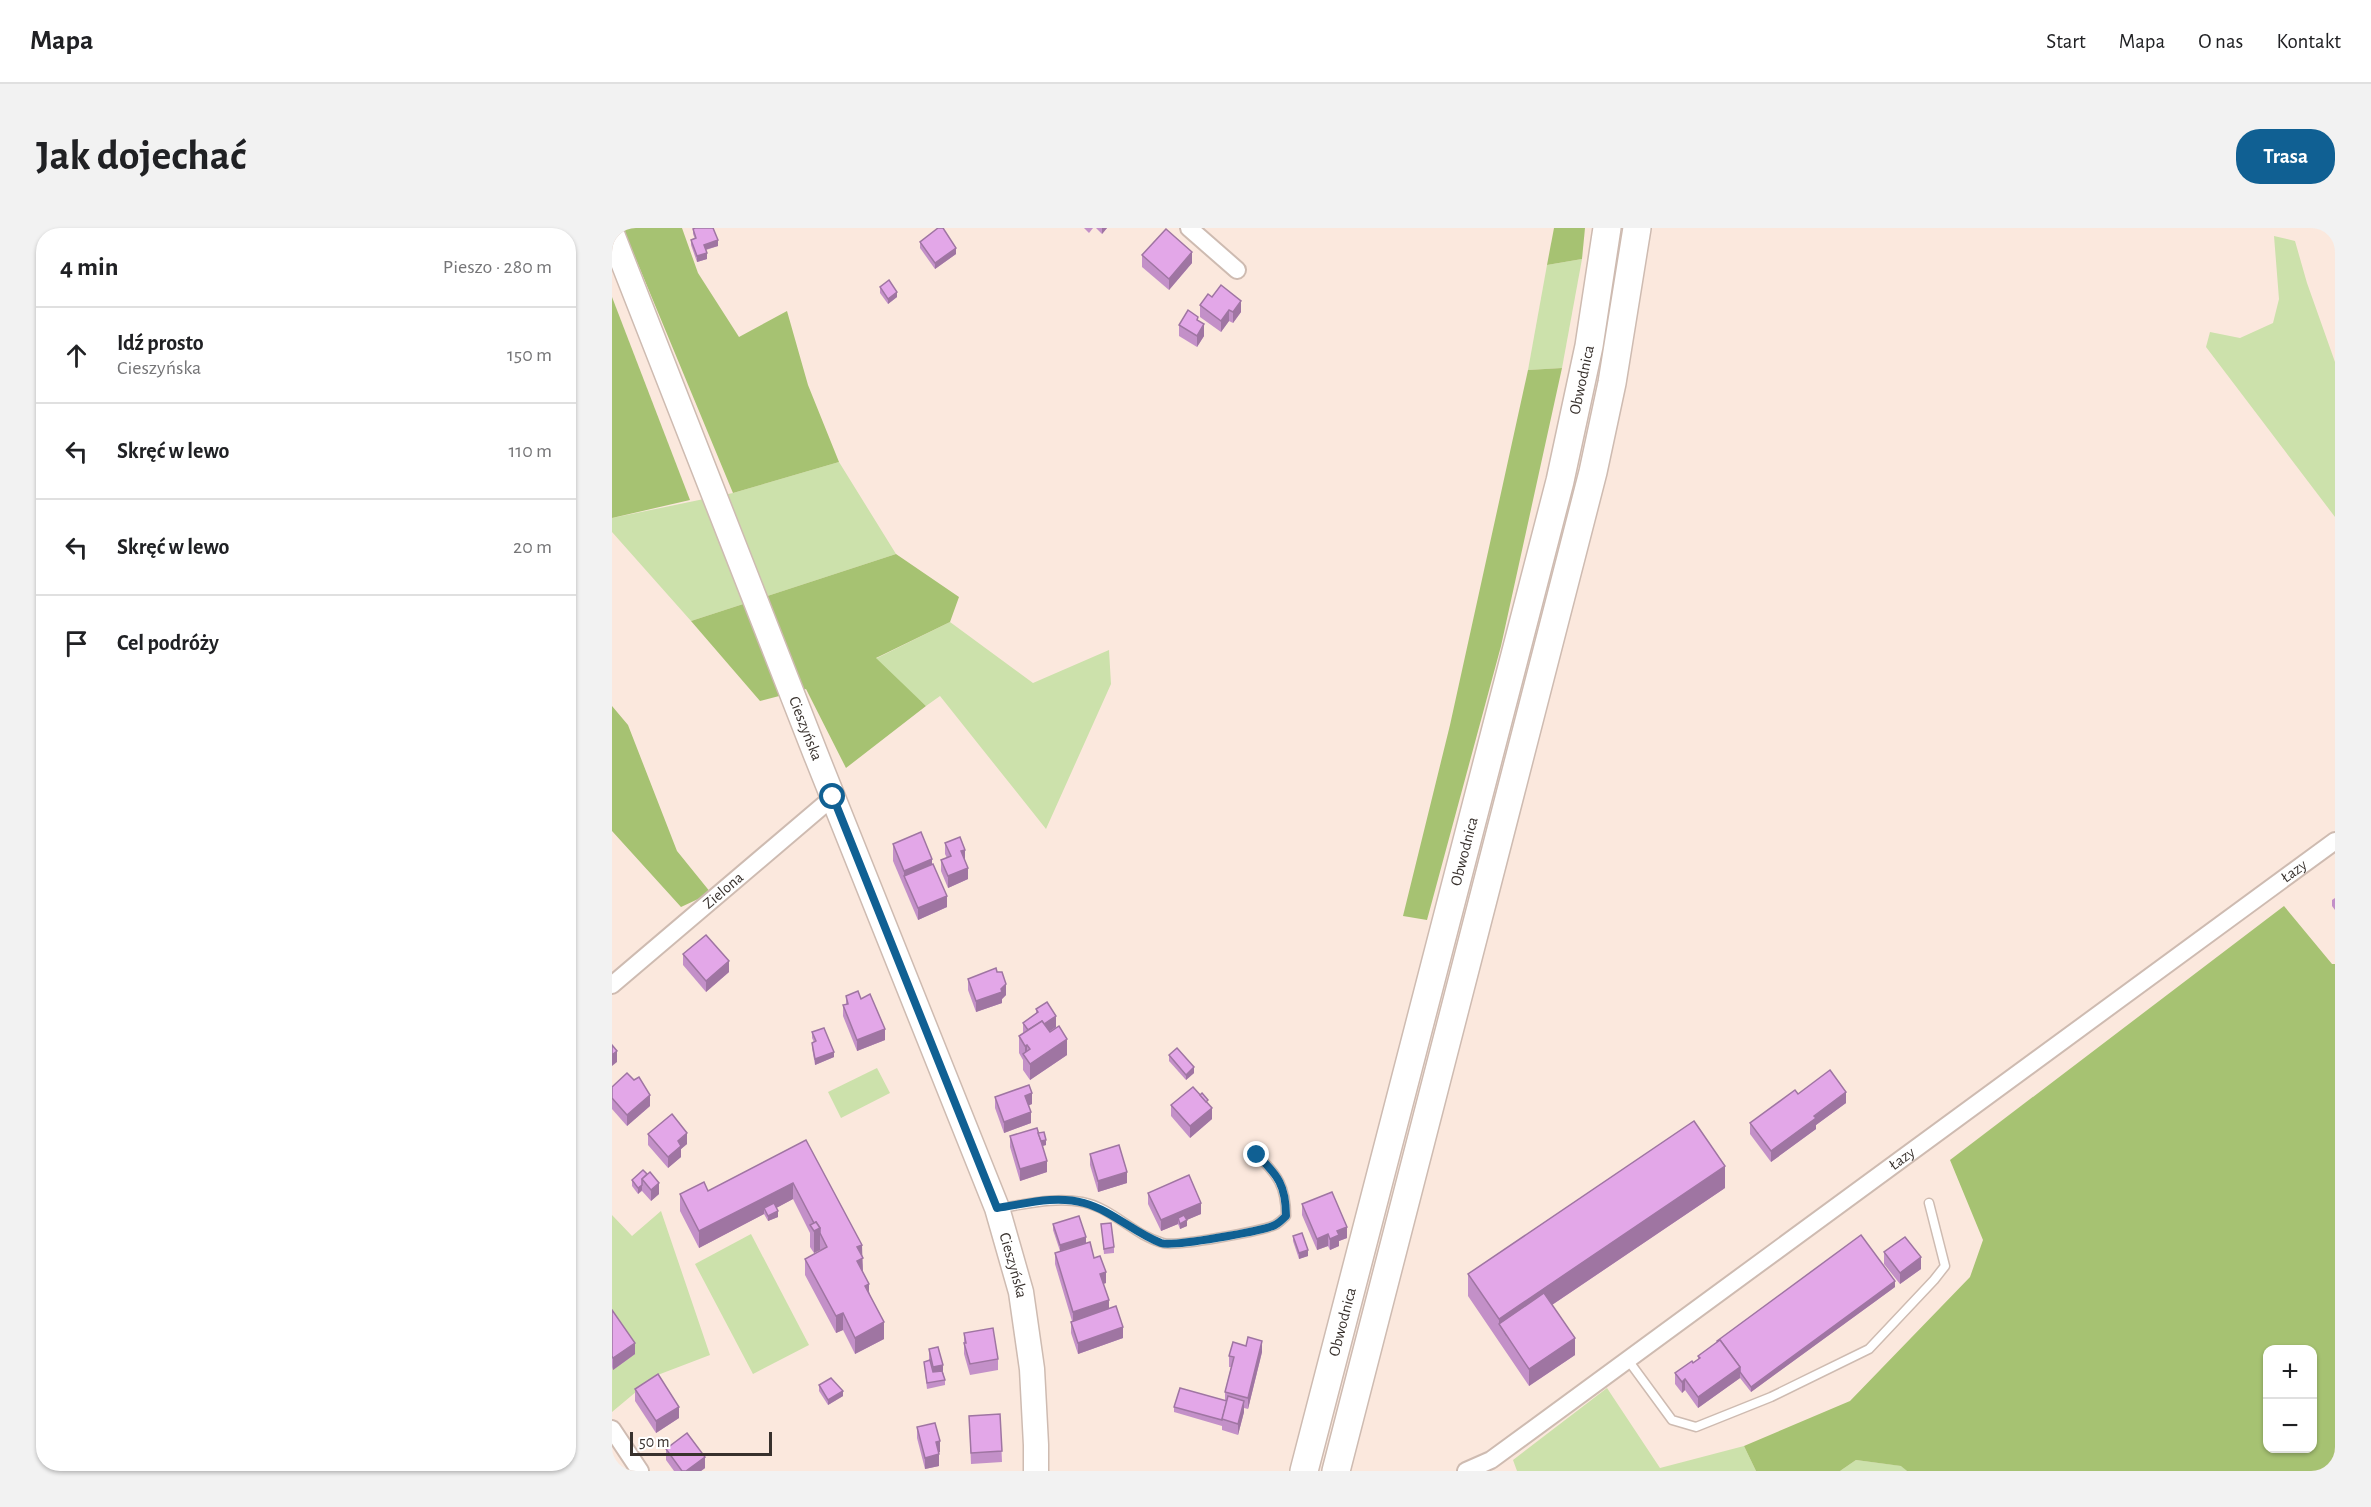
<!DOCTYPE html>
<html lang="pl">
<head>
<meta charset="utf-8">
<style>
  body { margin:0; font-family:"Alegreya Sans",sans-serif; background:#f2f2f2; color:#202124 }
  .controls { position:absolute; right:18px; bottom:18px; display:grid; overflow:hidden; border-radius:12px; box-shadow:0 2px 4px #0004 }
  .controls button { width:54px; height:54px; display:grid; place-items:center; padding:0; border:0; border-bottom:2px solid #e0e0e0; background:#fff; color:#202124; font:30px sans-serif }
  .scale { position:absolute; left:18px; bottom:15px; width:142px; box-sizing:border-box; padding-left:6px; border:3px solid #38312d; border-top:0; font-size:16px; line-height:21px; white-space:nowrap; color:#38312d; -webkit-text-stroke:4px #fff; paint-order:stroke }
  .stop { position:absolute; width:18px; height:18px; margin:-14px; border:4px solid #106093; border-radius:50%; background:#fff }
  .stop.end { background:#106093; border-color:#fff; box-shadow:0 2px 6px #0008 }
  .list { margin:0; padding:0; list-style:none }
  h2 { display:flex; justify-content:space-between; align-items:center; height:78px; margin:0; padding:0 24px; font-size:26px }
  h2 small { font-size:20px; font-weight:400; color:#757577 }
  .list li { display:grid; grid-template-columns:39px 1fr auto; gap:18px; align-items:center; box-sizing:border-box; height:96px; padding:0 24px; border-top:2px solid #e0e0e0 }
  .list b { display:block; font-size:22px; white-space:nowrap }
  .list p { margin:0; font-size:20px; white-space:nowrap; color:#757577 }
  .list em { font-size:20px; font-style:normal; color:#757577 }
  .icon { flex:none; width:33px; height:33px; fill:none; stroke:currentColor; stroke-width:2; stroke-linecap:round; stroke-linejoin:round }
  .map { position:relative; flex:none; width:1723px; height:1243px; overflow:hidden; border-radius:24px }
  header { display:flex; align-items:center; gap:36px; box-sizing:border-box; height:84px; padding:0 30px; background:#fff; border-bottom:2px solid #e0e0e0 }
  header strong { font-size:28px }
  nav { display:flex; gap:33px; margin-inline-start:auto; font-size:21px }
  .intro { display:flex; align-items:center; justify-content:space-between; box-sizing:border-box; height:144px; padding:0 36px }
  h1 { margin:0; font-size:42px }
  .button { padding:15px 27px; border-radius:24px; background:#106093; color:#fff; font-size:21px; font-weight:700 }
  main { display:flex; gap:36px; padding:0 36px }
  aside { flex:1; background:#fff; border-radius:24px; box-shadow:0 2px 4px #0004 }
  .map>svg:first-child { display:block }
</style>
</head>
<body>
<header>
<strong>Mapa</strong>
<nav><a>Start</a><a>Mapa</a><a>O nas</a><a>Kontakt</a></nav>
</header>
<div class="intro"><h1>Jak dojechać</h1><a class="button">Trasa</a></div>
<main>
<aside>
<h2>4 min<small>Pieszo · 280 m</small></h2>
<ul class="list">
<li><svg class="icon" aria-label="ahead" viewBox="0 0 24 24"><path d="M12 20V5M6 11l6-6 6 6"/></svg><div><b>Idź prosto</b><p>Cieszyńska</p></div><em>150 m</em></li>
<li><svg class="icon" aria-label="left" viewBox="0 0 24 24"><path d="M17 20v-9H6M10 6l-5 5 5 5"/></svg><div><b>Skręć w lewo</b></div><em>110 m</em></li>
<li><svg class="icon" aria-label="left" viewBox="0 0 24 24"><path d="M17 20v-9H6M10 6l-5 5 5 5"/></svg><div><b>Skręć w lewo</b></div><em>20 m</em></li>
<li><svg class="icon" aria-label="arrive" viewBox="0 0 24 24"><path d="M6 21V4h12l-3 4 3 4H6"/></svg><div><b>Cel podróży</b></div></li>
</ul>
</aside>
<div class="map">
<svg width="1723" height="1243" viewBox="0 0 1723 1243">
  <rect width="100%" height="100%" fill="#fbe8dd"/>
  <g fill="#cce1ab">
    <polygon points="1662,8 1683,13 1695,55 1723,134 1723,289 1594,119 1598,104 1628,110 1661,95 1667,71"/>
    <polygon points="970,31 950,140 916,142 935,37"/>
    <polygon points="227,234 284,326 79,393 0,304 0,290 121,265"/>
    <polygon points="338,394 421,455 497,422 499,456 434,601 328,468 314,478 263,431"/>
    <polygon points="265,840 278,865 229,890 216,864"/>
    <polygon points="49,983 98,1127 43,1148 0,1184 0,987 20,1008"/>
    <polygon points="139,1006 197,1117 141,1146 83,1036"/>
    <polygon points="995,1160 1048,1240 1132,1218 1144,1243 905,1243 901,1232"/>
    <polygon points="1244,1232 1290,1238 1295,1243 1228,1243"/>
  </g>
  <g fill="#a6c272" fill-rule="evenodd">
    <polygon points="11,0 70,0 86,45 127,109 175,83 196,157 227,234 121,265"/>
    <polygon points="942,0 973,0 970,31 935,37"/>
    <polygon points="0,69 78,272 0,290"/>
    <polygon points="950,140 889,418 815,692 791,688 838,497 916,142"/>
    <polygon points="284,326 347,369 338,394 264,430 314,478 234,540 194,461 148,473 79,393"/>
    <polygon points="0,478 16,497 65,623 99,665 69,679 0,603"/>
    <path d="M1672 678 1720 736H1723V1243H1295L1289 1238 1244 1232 1228 1243H1144L1132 1218 1238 1173 1358 1049 1371 1012 1338 932ZM1656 1122H1700V1220H1656Z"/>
  </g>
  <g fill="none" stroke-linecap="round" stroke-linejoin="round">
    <defs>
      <g id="lane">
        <path d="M388 980C416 976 442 969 470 974 501 980 521 1007 551 1015 563 1019 650 1003 663 997 667 995 671 991 674 988 674 959 666 947 645 927"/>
        <polyline points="1016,1132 1060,1192 1084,1199 1159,1169 1257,1121 1322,1052 1333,1038 1317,975"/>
      </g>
      <g id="street">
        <polyline points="577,0 625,42"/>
        <path id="s1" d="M0 757 221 569"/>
        <polyline points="0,1201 28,1243"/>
        <path id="s2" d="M854 1243 879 1232 1723 613"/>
      </g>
      <g id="secondary">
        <path id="s3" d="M0 6 204 527 385 980 409 1064 420 1141 424 1217V1243"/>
      </g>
      <g id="primary">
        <path id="s4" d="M692 1243 948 253 977 118 995 0"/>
        <polyline points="724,1243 981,244 1000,155 1025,0"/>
      </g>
    </defs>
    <use href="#lane" stroke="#cebbb1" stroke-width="11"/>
    <use href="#street" stroke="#cebbb1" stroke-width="20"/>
    <use href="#secondary" stroke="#cebbb1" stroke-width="27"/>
    <use href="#primary" stroke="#cebbb1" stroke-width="30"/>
    <use href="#lane" stroke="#fff" stroke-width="8"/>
    <use href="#street" stroke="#fff" stroke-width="16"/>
    <use href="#secondary" stroke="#fff" stroke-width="24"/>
    <use href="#primary" stroke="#fff" stroke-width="27"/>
  </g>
  <g fill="#c390c8">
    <polygon points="472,0 481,0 477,5"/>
    <polygon points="484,0 495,0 490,6"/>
    <polygon points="81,1 106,18 94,22 95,31 85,34 79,17 79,12 83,11 81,6"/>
    <polygon points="308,14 344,26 323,41 308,20"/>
    <polygon points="530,27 580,35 557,62 530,39"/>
    <polygon points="268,59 285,69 276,76 268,65"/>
    <polygon points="600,69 629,84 621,95 617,93 609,104 588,89 588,77"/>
    <polygon points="586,93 592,108 585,119 567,108 567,97"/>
    <polygon points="333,615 353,633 356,651 336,660 329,643 329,632 335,630 333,626"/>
    <polygon points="281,616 320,636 335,679 306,692 281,633"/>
    <polygon points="1723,670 1723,682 1720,678 1720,672"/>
    <polygon points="71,726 117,744 94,764 71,737"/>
    <polygon points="385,744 394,767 390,771 390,775 364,784 356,762 356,751"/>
    <polygon points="234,768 273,812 245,823 231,788 231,777 234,776"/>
    <polygon points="424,781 444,799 455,827 418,852 411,842 411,832 407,825 407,808 411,805 411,795 424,785"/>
    <polygon points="200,804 222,829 203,837 200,820 200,815 202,814 200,810"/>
    <polygon points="557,827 582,845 574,852 557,833"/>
    <polygon points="0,859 38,878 15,898 0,881"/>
    <polygon points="1186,866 1234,875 1204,897 1204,901 1159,934 1138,906 1138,895"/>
    <polygon points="588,867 596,876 600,891 578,910 559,888 559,877"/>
    <polygon points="383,869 420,876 417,877 419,895 392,905 383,880"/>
    <polygon points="426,905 434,917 430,918 435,944 408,953 398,919 398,908"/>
    <polygon points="36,906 75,916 69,921 69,929 56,940 36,917"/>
    <polygon points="194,912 250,1028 251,1044 272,1111 243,1126 231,1102 224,1105 193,1047 193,1031 208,1023 208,1022 202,1025 198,1019 198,1005 181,971 164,980 166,989 156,993 152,986 87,1020 68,983 68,966 96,963"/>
    <polygon points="478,926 515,955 486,964 478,937"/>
    <polygon points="31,942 47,966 39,973 30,963 26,966 20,958 20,952"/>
    <polygon points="1113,960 940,1077 963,1127 917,1158 856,1068 856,1046"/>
    <polygon points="536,965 589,986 574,992 575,998 568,1001 566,996 549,1003 536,976"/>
    <polygon points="690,976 735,1010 727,1013 727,1018 718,1022 716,1018 705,1022 690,987"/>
    <polygon points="441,996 474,1015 448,1023 441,1002"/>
    <polygon points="489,996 502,1019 502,1025 492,1026"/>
    <polygon points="681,1008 696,1028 687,1031 681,1013"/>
    <polygon points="1272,1024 1309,1041 1288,1056 1272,1036"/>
    <polygon points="443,1025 482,1030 494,1055 491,1056 497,1080 511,1110 466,1126 459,1105 459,1094 460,1093 443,1036"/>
    <polygon points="1283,1059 1139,1164 1128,1150 1086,1180 1073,1162 1070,1165 1063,1156 1063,1145 1086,1131 1086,1128 1105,1114 1105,1113"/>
    <polygon points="0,1082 23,1126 1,1142 0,1139"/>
    <polygon points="352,1105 386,1131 386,1142 358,1147 352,1126"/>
    <polygon points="317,1121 331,1144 333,1152 333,1157 315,1161 312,1134 317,1133"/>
    <polygon points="650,1124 636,1181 632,1180 632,1184 626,1207 610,1202 610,1198 562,1184 562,1179 613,1173 613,1164 619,1139 617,1139 617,1128"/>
    <polygon points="207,1157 231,1168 216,1177 207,1163"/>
    <polygon points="23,1161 67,1190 44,1205 23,1173"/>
    <polygon points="388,1186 390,1234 359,1236 357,1188"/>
    <polygon points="305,1199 328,1224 326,1224 327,1238 313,1241 305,1210"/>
    <polygon points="54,1221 93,1240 89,1243 62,1243 54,1232"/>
  </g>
  <g fill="#9f75a2">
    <polygon points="490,0 495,0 490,6"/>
    <polygon points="106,12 106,18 92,22 92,17"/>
    <polygon points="344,20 344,26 323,41 323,35"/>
    <polygon points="580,24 580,35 557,62 557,51"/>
    <polygon points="95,25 95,31 85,34 85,28"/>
    <polygon points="285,64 285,69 276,76 276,71"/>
    <polygon points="629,73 629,84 621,95 621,84"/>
    <polygon points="617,82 617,93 609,104 609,93"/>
    <polygon points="592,96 592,108 585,119 585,108"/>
    <polygon points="353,622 353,633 349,634 349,623"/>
    <polygon points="320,631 320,648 292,648 292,643"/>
    <polygon points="356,640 356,651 336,660 336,648"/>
    <polygon points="335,668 335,679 306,692 306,680"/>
    <polygon points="117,733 117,744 94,764 94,753"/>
    <polygon points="394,756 394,767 390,771 390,775 364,784 364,773 389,761"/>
    <polygon points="444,788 444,799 418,816 418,805"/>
    <polygon points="273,801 273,812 245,823 245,812"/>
    <polygon points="455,811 455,827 418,852 418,836"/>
    <polygon points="415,817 415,831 413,828 413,818"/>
    <polygon points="5,823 5,834 0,838 0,827"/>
    <polygon points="222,824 222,829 203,837 203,831"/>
    <polygon points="582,839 582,845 574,852 574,847"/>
    <polygon points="1234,864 1234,875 1204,897 1204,901 1159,934 1159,923 1202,888"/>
    <polygon points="420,865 420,876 413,879 413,868"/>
    <polygon points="38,867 38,878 15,898 15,887"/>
    <polygon points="600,880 600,891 578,910 578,898"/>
    <polygon points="419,884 419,895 392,905 392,894"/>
    <polygon points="75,905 75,916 69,921 69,929 56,940 56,929 66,913"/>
    <polygon points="434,912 434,917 427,919 427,914"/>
    <polygon points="435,933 435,944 408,953 408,941"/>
    <polygon points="1113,938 1113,960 894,1108 887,1096 887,1113 887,1091"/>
    <polygon points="515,944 515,955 486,964 486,953"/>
    <polygon points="47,955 47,966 39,973 39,962"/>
    <polygon points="181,955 181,971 155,985 152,980 152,986 87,1020 87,1003"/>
    <polygon points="30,957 30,962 26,966 26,960"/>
    <polygon points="589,975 589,986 568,995 566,990 566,996 549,1003 549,992"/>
    <polygon points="166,983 166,989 156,993 156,988"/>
    <polygon points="575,992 575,998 568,1001 568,996"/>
    <polygon points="735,999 735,1010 727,1013 727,1018 718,1022 718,1011 725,1003"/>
    <polygon points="208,1000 208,1022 202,1025 202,1003"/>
    <polygon points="716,1006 716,1018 705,1022 705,1011"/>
    <polygon points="474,1009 474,1015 448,1023 448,1017"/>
    <polygon points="250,1017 251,1047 245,1050 245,1019"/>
    <polygon points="696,1022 696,1028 687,1031 687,1025"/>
    <polygon points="1309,1029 1309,1041 1288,1056 1288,1045"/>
    <polygon points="494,1044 494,1055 488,1057 488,1046"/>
    <polygon points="1283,1053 1283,1059 1139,1164 1139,1159"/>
    <polygon points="257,1056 257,1073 253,1058"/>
    <polygon points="497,1072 497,1083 461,1095 461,1084"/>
    <polygon points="231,1085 231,1102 224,1105 224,1088"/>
    <polygon points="272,1094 272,1111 243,1126 243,1110"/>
    <polygon points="511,1099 511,1110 466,1126 466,1115"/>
    <polygon points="963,1110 963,1127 917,1158 917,1141"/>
    <polygon points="650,1113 650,1124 636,1181 636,1170"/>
    <polygon points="23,1115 23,1126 1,1142 1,1130"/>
    <polygon points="331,1137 331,1148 321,1150 321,1139"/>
    <polygon points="1128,1139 1128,1150 1086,1180 1086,1169"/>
    <polygon points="1073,1151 1073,1162 1070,1165 1070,1154"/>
    <polygon points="231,1163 231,1168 216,1177 216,1172"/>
    <polygon points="632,1173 632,1184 626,1207 626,1196"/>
    <polygon points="67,1179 67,1190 44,1205 44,1193"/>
    <polygon points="328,1213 328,1224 324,1225 324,1214"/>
    <polygon points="327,1226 327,1238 313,1241 313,1230"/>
    <polygon points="93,1229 93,1240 89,1243 74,1243"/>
  </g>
  <g fill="#e3a7e8" stroke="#9f75a2" stroke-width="1.5">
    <polygon points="83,0 101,0 106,12 92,17 95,25 85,28 79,12 84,10 81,1"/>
    <polygon points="326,0 331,0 344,20 323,35 308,14"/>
    <polygon points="554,1 580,24 557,51 530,27"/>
    <polygon points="277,52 285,64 276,71 268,59"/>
    <polygon points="609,57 629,73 621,84 617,82 609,93 588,77 596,66 600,69"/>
    <polygon points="576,82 586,89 585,92 592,96 585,108 567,97"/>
    <polygon points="309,604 320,631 292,643 281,616"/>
    <polygon points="348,609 353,622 349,623 356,640 336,648 329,632 339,628 333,615"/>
    <polygon points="321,636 335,668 306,680 292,648"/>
    <polygon points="94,707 117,733 94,753 71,726"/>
    <polygon points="384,740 385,744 390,744 394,756 389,761 390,764 364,773 356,751"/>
    <polygon points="246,763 249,771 258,766 273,801 245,812 231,777 236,776 234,768"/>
    <polygon points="435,774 444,788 432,796 430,793 416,802 411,795 426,784 424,781"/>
    <polygon points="430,793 438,804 447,798 455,811 418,836 411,826 418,821 415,817 413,818 407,808"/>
    <polygon points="212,800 222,824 203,831 200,815 204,813 200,804"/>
    <polygon points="0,817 5,823 0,827"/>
    <polygon points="565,820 582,839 574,847 557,827"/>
    <polygon points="1218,842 1234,864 1202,888 1204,890 1159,923 1138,895 1183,862 1186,866"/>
    <polygon points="15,845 22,852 27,849 38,867 15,887 0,870 0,859"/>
    <polygon points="417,857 420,865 413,868 419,884 392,894 383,869"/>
    <polygon points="581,859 600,880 578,898 559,877"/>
    <polygon points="590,865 596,872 594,874 588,867"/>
    <polygon points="60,886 75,905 66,913 69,918 56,929 36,906"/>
    <polygon points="1082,893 1113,938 887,1091 856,1046"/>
    <polygon points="425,900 435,933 408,941 398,908"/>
    <polygon points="432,904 434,912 429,913 426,905"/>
    <polygon points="194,912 250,1017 245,1019 251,1030 245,1033 257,1056 253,1058 272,1094 243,1110 231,1085 224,1088 193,1031 215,1019 208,1005 208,1000 204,994 202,995 181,955 87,1003 68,966 92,954 96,963"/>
    <polygon points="507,917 515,944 486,953 478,926"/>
    <polygon points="31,942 35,946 30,951 30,957 26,960 20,952"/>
    <polygon points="38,944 47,955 39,962 30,951"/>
    <polygon points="577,947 589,975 549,992 536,965"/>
    <polygon points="720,964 735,999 725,1003 727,1007 718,1011 716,1006 705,1011 690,976"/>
    <polygon points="162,975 166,983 156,988 152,980"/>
    <polygon points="572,987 575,992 568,996 566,990"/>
    <polygon points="467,988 474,1009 448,1017 441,996"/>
    <polygon points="204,994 208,1000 202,1003 198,997"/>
    <polygon points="499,995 502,1019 492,1021 489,996"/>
    <polygon points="690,1005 696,1022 687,1025 681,1008"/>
    <polygon points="1249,1007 1283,1053 1139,1159 1128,1144 1128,1139 1108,1112 1106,1114 1105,1113"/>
    <polygon points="1293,1009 1309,1029 1288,1045 1272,1024"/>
    <polygon points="478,1014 482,1030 488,1028 494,1044 488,1046 497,1072 461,1084 443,1025"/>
    <polygon points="932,1065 963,1110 917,1141 887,1096"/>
    <polygon points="504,1078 511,1099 466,1115 459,1094"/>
    <polygon points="0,1082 23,1115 1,1130 0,1128"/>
    <polygon points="381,1100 386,1131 358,1136 352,1115 354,1115 352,1105"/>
    <polygon points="636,1109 650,1113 636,1170 613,1164 622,1129 617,1128 621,1114 634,1118"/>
    <polygon points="1108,1112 1128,1139 1086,1169 1073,1151 1070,1154 1063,1145 1080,1133 1081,1135 1088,1130 1086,1128"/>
    <polygon points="326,1119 331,1137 321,1139 317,1121"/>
    <polygon points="318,1132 321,1144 330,1143 333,1152 315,1155 312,1134"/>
    <polygon points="46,1146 67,1179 44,1193 23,1161"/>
    <polygon points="219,1150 231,1163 216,1172 207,1157"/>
    <polygon points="568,1160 615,1173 610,1192 562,1179"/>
    <polygon points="616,1168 632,1173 626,1196 610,1191"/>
    <polygon points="388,1186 390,1223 359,1225 357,1188"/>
    <polygon points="323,1195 328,1213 324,1214 327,1226 313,1230 305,1199"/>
    <polygon points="75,1205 93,1229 74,1243 70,1243 54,1221"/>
  </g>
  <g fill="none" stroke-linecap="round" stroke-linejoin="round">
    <path stroke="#106093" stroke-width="8" d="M221 569 385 980C413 976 443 967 472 975 501 983 522 1005 549 1015 561 1019 650 1003 663 997 667 995 671 991 674 988 674 958 666 947 645 927"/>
  </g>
  <g text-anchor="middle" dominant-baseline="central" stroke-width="6" stroke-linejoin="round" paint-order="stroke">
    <g font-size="16" fill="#38312d" stroke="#fff">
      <text stroke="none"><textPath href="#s4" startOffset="1126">Obwodnica</textPath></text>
      <text stroke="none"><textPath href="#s3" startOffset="531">Cieszyńska</textPath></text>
      <text stroke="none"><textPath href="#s4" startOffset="640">Obwodnica</textPath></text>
      <text stroke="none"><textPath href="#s2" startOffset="1023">Łazy</textPath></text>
      <text stroke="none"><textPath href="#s1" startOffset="146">Zielona</textPath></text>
      <text stroke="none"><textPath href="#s2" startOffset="537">Łazy</textPath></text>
      <text stroke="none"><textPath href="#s3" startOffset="1107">Cieszyńska</textPath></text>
      <text stroke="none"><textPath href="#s4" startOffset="154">Obwodnica</textPath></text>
    </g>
  </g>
</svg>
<div class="controls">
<button>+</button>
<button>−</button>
</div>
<div class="scale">50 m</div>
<div class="stop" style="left:221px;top:569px"></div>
<div class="stop end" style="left:645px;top:927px"></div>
</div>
</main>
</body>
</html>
